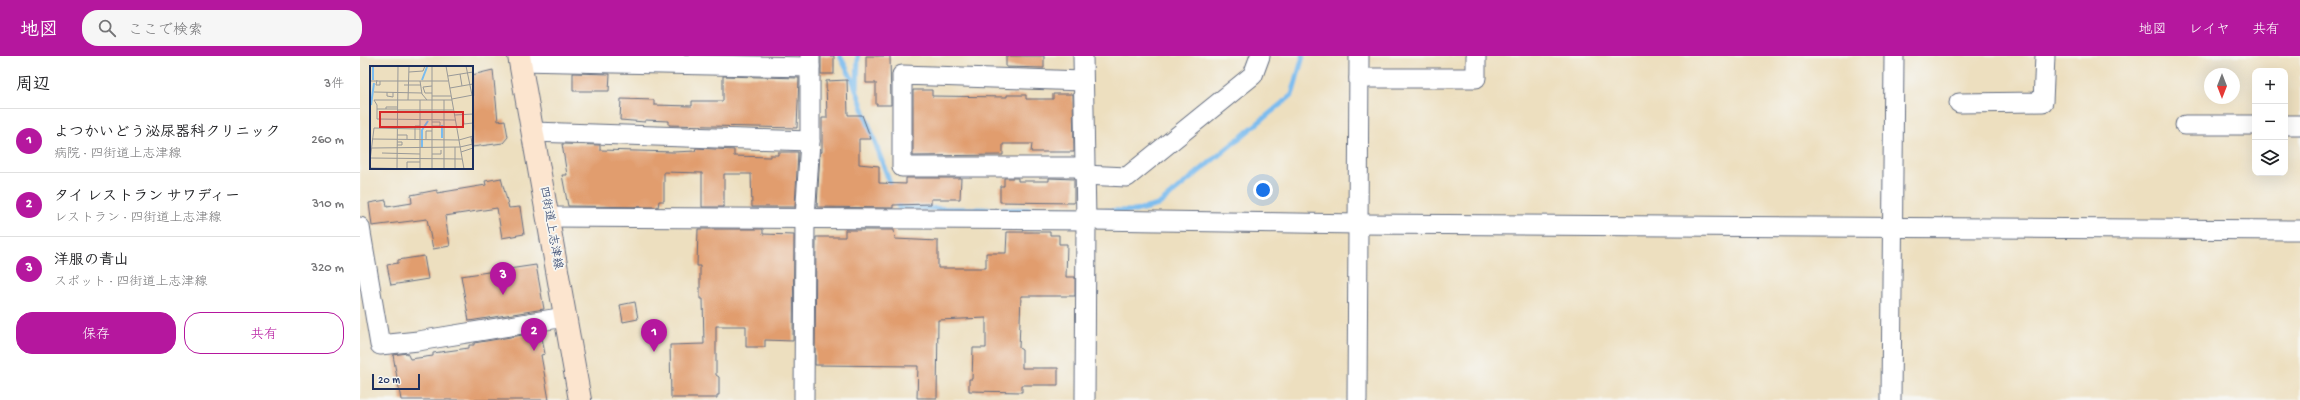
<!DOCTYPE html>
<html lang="ja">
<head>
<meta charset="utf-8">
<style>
  body { margin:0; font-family:"Gochi Hand","Klee One",sans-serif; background:#f6f6f6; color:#202124 }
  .controls { position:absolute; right:12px; top:12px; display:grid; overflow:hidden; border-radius:8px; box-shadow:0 4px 16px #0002 }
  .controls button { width:36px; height:36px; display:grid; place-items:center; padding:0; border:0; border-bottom:1px solid #e0e0e0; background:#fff; color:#202124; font:20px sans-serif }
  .compass { position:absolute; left:1844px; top:12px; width:36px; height:36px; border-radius:50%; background:#fff; box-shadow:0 4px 16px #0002; rotate:180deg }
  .scale { position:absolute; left:12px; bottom:10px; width:48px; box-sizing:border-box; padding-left:4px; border:2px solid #1b2f5e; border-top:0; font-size:11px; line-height:14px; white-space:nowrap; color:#1b2f5e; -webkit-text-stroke:3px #f6f6f2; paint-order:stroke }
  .you { position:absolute; left:903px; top:134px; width:14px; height:14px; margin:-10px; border:3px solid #fff; border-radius:50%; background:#1a73e8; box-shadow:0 0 0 6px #1a73e833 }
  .badge { display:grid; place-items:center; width:26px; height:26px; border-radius:50%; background:#b5179e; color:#fff; font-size:13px; font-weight:700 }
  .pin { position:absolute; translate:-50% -33px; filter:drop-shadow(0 1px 2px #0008) }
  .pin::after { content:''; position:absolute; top:21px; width:14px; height:12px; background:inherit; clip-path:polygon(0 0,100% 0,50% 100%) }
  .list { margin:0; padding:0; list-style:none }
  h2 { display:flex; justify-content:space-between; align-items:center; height:52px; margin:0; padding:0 16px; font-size:17px }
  h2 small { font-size:13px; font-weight:400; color:#757577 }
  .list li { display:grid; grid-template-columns:26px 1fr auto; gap:12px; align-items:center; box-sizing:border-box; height:64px; padding:0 16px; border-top:1px solid #e0e0e0 }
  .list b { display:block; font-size:15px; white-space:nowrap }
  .list p { margin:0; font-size:13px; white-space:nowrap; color:#757577 }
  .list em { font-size:13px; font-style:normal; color:#757577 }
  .actions { display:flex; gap:8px; padding:12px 16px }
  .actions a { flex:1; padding:9px 0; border:1px solid #b5179e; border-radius:16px; text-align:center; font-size:14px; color:#b5179e }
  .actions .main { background:#b5179e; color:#fff }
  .icon { flex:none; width:22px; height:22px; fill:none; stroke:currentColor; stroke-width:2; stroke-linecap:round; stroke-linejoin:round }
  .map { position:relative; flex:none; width:1940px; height:344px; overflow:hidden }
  header { display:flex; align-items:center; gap:24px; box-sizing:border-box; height:56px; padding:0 20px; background:#b5179e; color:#fff }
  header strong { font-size:19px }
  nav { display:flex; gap:22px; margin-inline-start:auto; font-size:14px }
  .search { width:280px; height:36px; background:#f6f6f6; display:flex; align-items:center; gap:10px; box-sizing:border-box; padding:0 14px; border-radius:16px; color:#757577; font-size:15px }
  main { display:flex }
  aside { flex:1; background:#fff }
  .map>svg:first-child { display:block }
</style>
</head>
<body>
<header>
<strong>地図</strong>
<div class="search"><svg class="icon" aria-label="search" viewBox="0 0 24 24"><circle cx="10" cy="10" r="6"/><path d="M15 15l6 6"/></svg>ここで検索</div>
<nav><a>地図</a><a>レイヤ</a><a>共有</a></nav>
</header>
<main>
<aside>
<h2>周辺<small>3件</small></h2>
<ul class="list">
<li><span class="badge">1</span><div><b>よつかいどう泌尿器科クリニック</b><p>病院 · 四街道上志津線</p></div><em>260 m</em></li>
<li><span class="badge">2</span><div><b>タイ レストラン サワディー</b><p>レストラン · 四街道上志津線</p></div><em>310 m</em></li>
<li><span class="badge">3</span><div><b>洋服の青山</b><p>スポット · 四街道上志津線</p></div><em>320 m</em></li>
</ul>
<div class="actions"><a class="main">保存</a><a>共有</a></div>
</aside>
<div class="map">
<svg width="1940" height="344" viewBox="0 0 1940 344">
  <rect width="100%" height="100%" fill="#f6f6f2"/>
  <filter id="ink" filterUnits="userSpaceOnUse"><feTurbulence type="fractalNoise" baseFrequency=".025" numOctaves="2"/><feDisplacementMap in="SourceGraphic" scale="8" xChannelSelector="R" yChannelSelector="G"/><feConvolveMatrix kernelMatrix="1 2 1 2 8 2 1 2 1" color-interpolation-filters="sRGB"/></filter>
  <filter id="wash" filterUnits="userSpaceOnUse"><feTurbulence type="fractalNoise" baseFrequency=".012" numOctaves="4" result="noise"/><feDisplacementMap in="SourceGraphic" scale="16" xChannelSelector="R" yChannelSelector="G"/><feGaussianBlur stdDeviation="0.9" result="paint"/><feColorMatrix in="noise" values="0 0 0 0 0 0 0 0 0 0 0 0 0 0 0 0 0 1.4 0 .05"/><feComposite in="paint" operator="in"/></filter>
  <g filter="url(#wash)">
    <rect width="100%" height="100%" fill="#eddfbf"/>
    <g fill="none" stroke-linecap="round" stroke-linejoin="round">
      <g stroke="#7abcef" stroke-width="5">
        <polyline points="480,0 493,25 532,133"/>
        <polyline points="497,33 498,0"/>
        <polyline points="536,142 539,152 775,155 798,149 932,39 943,0"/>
      </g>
    </g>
    <g id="blocks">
      <g fill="#e19d6e">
        <rect x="461" y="0" width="13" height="18"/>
        <polygon points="506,0 530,0 531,49 516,49 516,27 506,27"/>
        <polygon points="646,0 684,0 684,12 646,11"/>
        <polygon points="133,14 138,65 145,64 148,81 143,87 112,91 112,19"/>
        <polygon points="213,17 250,18 249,35 213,35"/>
        <polygon points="363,20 439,22 437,72 309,69 309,65 285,64 285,66 260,64 261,43 294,44 294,49 332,50 332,45 363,45"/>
        <polygon points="487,24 488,59 502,59 511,83 499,83 499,108 519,110 519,127 546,128 546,122 601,122 600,143 571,143 571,148 533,149 533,152 457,151 460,96 462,96 462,62 467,62 466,25"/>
        <polygon points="553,34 572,34 572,40 647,41 647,39 666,39 666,43 693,43 693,38 713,38 714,96 671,96 672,88 643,88 643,99 553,100"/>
        <polygon points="202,88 240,89 240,94 314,96 335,95 336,92 374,94 374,100 410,101 410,99 418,99 418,96 438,96 435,151 392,151 391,118 364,118 364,151 342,151 342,117 304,116 304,145 299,145 298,151 208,150 202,119 207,119"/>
        <polygon points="141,122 149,152 160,151 164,178 142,182 137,152 85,160 90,190 73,193 67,163 12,170 9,147 26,144 27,151 52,147 51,139 77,134 77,137 126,129 125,125"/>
        <polygon points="644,122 658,122 658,125 689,125 689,122 714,123 714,147 640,146 640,130 644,130"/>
        <polygon points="338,173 403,173 403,178 434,179 433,285 405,284 405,291 386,291 386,270 356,270 356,319 359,321 359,339 357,339 357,342 311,342 310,289 344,288 343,243 340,243 340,210 337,210"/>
        <polygon points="485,174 534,174 535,183 578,185 578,212 626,212 626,197 646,197 647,176 690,176 690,179 699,179 699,188 707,188 706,221 715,221 715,240 661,240 659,292 662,294 662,312 698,312 698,329 662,329 662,336 609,335 609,323 612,323 613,292 626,292 626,262 578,264 577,342 557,342 558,310 455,309 456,181 485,181"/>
        <polygon points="64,200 68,223 31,229 27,209 38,207 38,204"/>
        <polygon points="176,209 184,253 109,265 101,220"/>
        <polygon points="275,246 278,263 263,266 260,249"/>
        <polygon points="181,276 185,298 181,299 189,344 41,344 33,299 47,297 50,303 73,300 73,297 109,292 109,289 114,289 114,287"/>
      </g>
    </g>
  </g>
  <g filter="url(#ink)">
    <use href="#blocks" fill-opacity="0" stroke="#646d80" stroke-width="1"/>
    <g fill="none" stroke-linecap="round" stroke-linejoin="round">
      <defs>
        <g id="street">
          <polyline points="723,0 726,164 725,344"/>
          <polyline points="160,5 450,11"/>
          <polyline points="999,22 1116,22 1116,0"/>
          <polyline points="723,25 542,19 542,111 724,111"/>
          <polyline points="1599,47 1683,46 1685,0"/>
          <polyline points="1825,69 1895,69"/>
          <polyline points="1925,69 1940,69"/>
          <polyline points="173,76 450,85"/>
          <polyline points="724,119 767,121 893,19 900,0"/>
          <polyline points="188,161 731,164 998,168 1940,174"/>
          <polyline points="0,171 20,289 58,285 205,261"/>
          <polyline points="444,344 445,162 450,85 450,0"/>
          <polyline points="997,344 999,0"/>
          <polyline points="1531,344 1534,0"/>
        </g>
        <polyline id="secondary" points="159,0 220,344"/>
      </defs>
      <use href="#street" stroke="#646d80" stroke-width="21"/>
      <use href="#secondary" stroke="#646d80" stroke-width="24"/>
      <use href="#street" stroke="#fff" stroke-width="19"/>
      <use href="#secondary" stroke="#fce5cf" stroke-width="22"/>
    </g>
  </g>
  <g text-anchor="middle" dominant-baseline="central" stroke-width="3.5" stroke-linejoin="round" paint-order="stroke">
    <g font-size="12" fill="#1b2f5e" stroke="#f6f6f2">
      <text transform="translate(190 172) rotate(80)">四街道上志津線</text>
    </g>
  </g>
  <g transform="translate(10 10)">
    <rect width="103" height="103" fill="#eddfbf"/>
    <path fill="none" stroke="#7abcef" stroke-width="2" d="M3 0V14M52 14 57 1M1 39 4 17M72 72V59M52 81V64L58 55"/>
    <path fill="none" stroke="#999998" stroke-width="1" d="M7 0H64M76 0 94 103M96 0 102 29M39 6 53 5 55 0M90 8 92 20M78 10 103 6M7 14 6 19H10V15M0 15H78M50 15 52 28 57 34M34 19H51M80 22 103 18M4 26 52 27M17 26V30L23 31V26M62 27H55L53 21 62 20M62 30H81M82 33 103 29M4 34 7 39V53L85 54M4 34H82M38 34 39 0M7 43H27M16 43V41H27M27 44H83M85 49 103 48M93 50 94 58 103 57M62 56H70V60H62M27 69H37V73M101 71 103 84M2 73 89 74 103 70M45 73V60H50M56 73V65H62M27 79H32V76H27M85 81V103M2 82 90 81 103 78M91 86 103 82M12 87 50 88M62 88H71V84M0 92 92 93M0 95 4 62 50 63M0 102 50 103M27 103 28 0M37 103V96H50M50 103V34M62 103V0M74 103V34"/>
    <path fill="#d62828" fill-opacity="0.15" stroke="#d62828" stroke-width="2" d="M10 46H93V61H10Z"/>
    <rect width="103" height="103" fill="none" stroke="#1b2f5e" stroke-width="2"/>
  </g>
</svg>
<div class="controls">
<button>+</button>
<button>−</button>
<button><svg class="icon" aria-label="layers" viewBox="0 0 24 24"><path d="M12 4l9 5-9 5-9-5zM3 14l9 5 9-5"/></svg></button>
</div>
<svg class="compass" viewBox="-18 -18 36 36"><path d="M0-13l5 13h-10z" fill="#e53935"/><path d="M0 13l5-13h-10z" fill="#757577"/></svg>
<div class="scale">20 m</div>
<div class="you"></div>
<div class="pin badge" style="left:294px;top:296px">1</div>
<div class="pin badge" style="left:174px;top:295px">2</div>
<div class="pin badge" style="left:143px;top:239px">3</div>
</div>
</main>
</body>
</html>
